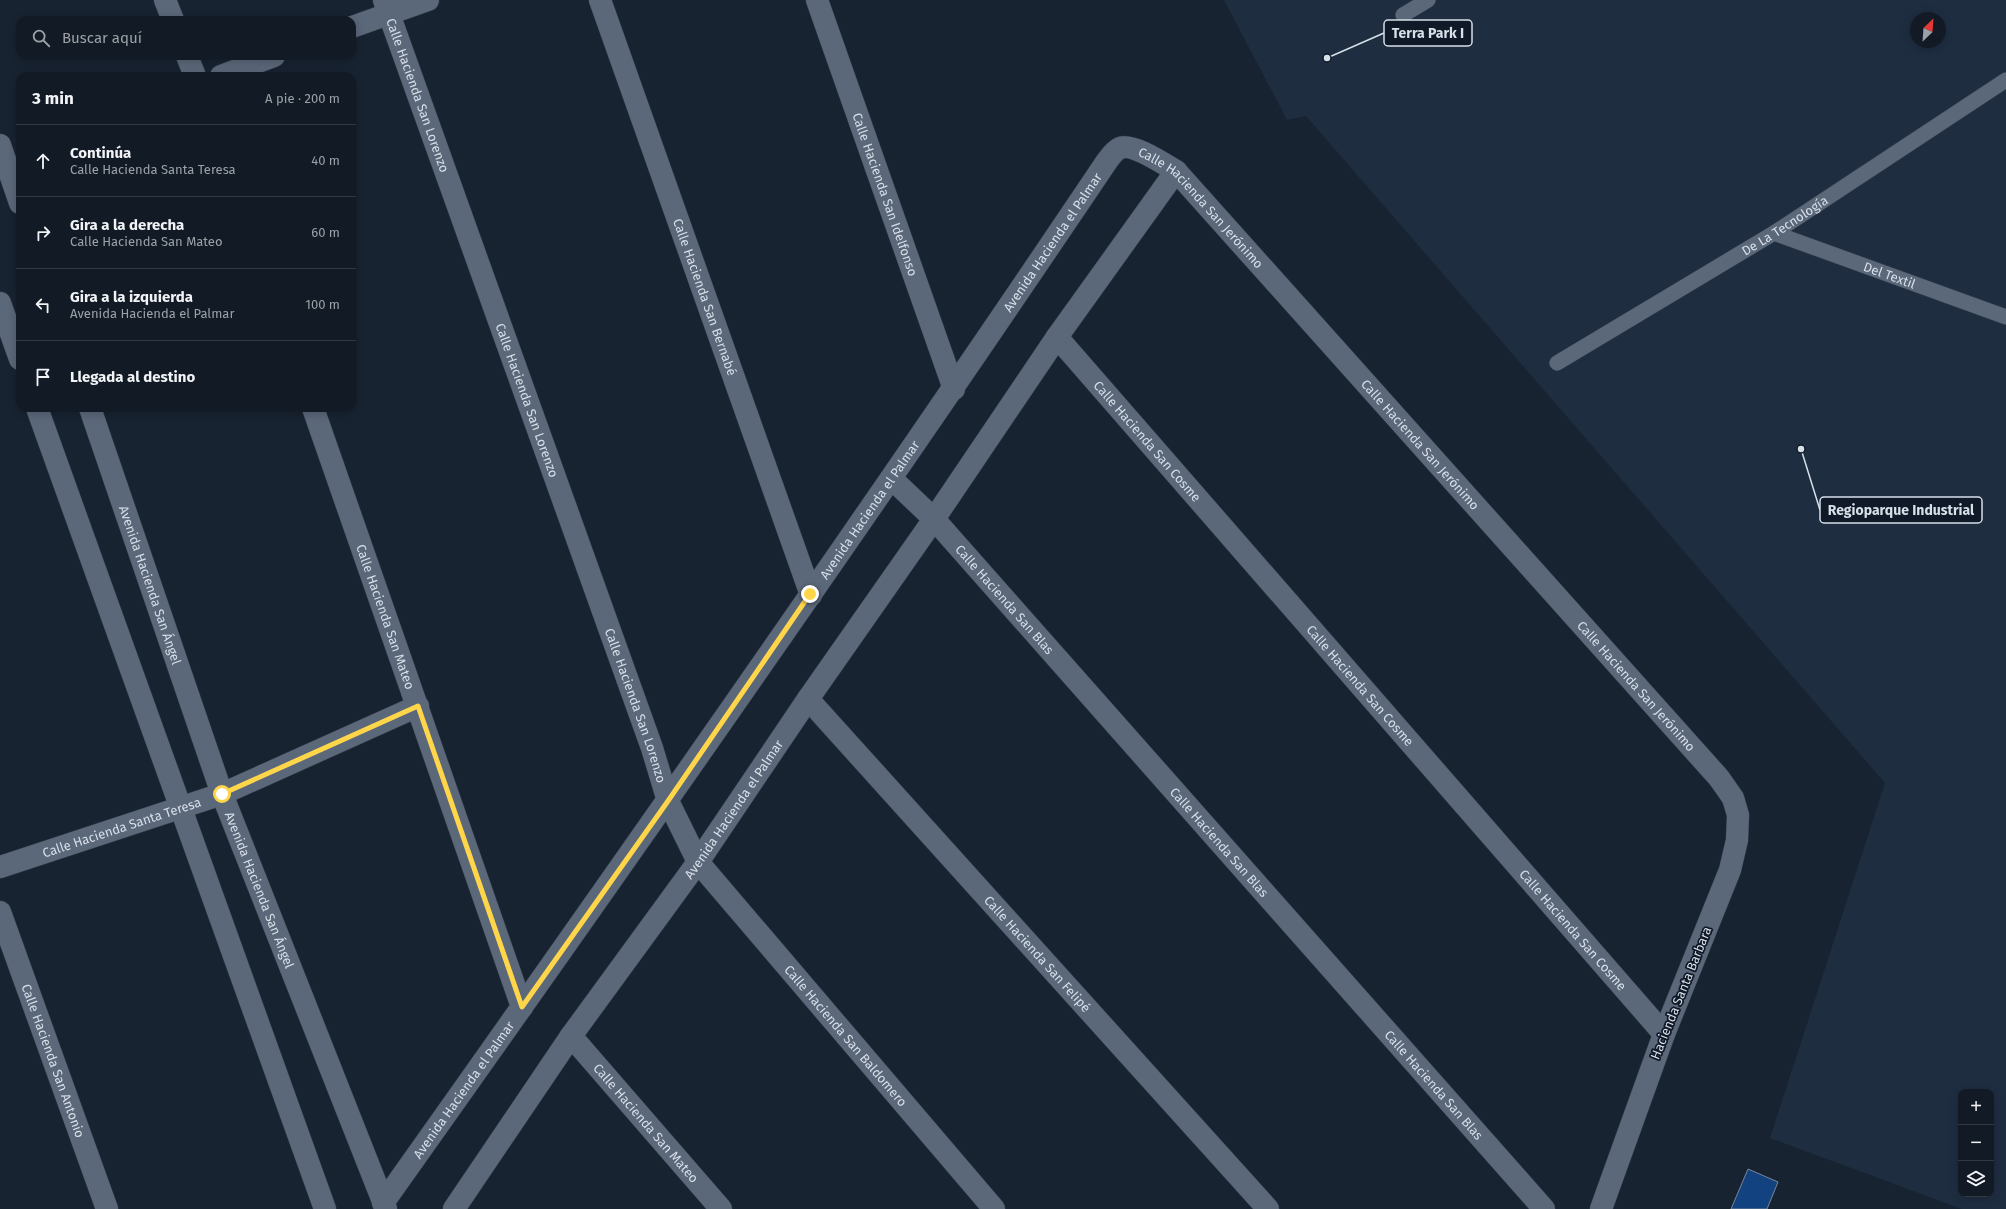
<!DOCTYPE html>
<html lang="es">
<head>
<meta charset="utf-8">
<style>
  body { margin:0; font-family:"Fira Sans",sans-serif; background:#1b232d; color:#f1f3f6 }
  .controls { position:absolute; right:12px; bottom:12px; display:grid; overflow:hidden; border-radius:8px; box-shadow:0 2px 10px #0003 }
  .controls button { width:36px; height:36px; display:grid; place-items:center; padding:0; border:0; border-bottom:1px solid #313842; background:#121a25; color:#f1f3f6; font:20px sans-serif }
  .compass { position:absolute; left:1910px; top:12px; width:36px; height:36px; border-radius:50%; background:#121a25; box-shadow:0 2px 10px #0003; rotate:25deg }
  .stop { position:absolute; width:12px; height:12px; margin:-9px; border:3px solid #ffd54a; border-radius:50%; background:#fff }
  .stop.end { background:#ffd54a; border-color:#fff; box-shadow:0 1px 4px #0008 }
  .list { margin:0; padding:0; list-style:none }
  h2 { display:flex; justify-content:space-between; align-items:center; height:52px; margin:0; padding:0 16px; font-size:17px }
  h2 small { font-size:13px; font-weight:400; color:#9ca1a7 }
  .list li { display:grid; grid-template-columns:26px 1fr auto; gap:12px; align-items:center; box-sizing:border-box; height:72px; padding:0 16px; border-top:1px solid #313842 }
  .list b { display:block; font-size:15px; white-space:nowrap }
  .list p { margin:0; font-size:13px; white-space:nowrap; color:#9ca1a7 }
  .list em { font-size:13px; font-style:normal; color:#9ca1a7 }
  .icon { flex:none; width:22px; height:22px; fill:none; stroke:currentColor; stroke-width:2; stroke-linecap:round; stroke-linejoin:round }
  .map { position:relative; flex:none; width:2006px; height:1209px; overflow:hidden }
  .search { position:absolute; background:#121a25; box-shadow:0 2px 10px #0003; left:16px; top:16px; width:340px; height:44px; display:flex; align-items:center; gap:10px; box-sizing:border-box; padding:0 14px; border-radius:12px; color:#9ca1a7; font-size:15px }
  .panel { position:absolute; background:#121a25; box-shadow:0 2px 10px #0003; left:16px; top:72px; width:340px; height:340px; border-radius:12px }
  .map>svg:first-child { display:block }
</style>
</head>
<body>
<div class="map">
<svg width="2006" height="1209" viewBox="0 0 2006 1209">
  <rect width="100%" height="100%" fill="#182331"/>
  <path fill="#1e2d40" fill-rule="evenodd" d="M1224 0H2006V1209H1962L1770 1138 1885 783 1306 116 1287 120ZM1916 18H1940V42H1916ZM1961 1092H1991V1194H1961Z"/>
  <polygon fill="#124380" stroke="#798799" points="1748,1169 1778,1182 1767,1209 1731,1209"/>
  <g fill="none" stroke-linecap="round" stroke-linejoin="round">
    <defs>
      <g id="service">
        <polyline points="1403,15 1428,0"/>
        <path id="s1" d="M1774 233 2006 317"/>
        <path id="s2" d="M1557 363 1774 233 2006 80"/>
      </g>
      <g id="minor">
        <polyline points="165,0 173,20"/>
        <path id="s3" d="M384 0 652 748 668 801 698 862 994 1209"/>
        <path id="s4" d="M600 0 811 595"/>
        <path id="s5" d="M817 0 954 389"/>
        <polyline points="352,27 428,0"/>
        <polyline points="187,56 195,76"/>
        <polyline points="221,76 274,56"/>
        <path id="s6" d="M1057 337 1664 1034"/>
        <path id="s7" d="M313 408 522 1007"/>
        <path id="s8" d="M892 479 934 519 1544 1209"/>
        <path id="s9" d="M808 699 1268 1209"/>
        <path id="s10" d="M0 867 222 794 418 706"/>
        <path id="s11" d="M0 912 107 1209"/>
        <path id="s12" d="M571 1036 721 1209"/>
        <path id="s13" d="M383 1203C628 858 871 512 1107 161 1110 157 1115 150 1120 148 1133 143 1164 164 1176 171L1719 778 1733 798 1738 815 1737 840 1730 870 1664 1034 1601 1209"/>
        <path id="s14" d="M454 1209 571 1036 698 862 808 699 934 519 1057 337 1176 171"/>
      </g>
      <g id="tertiary">
        <polyline points="0,145 20,203"/>
        <polyline points="0,303 20,359"/>
        <polyline points="37,408 325,1209"/>
        <path id="s15" d="M90 408 222 794 386 1209"/>
      </g>
    </defs>
    <use href="#service" stroke="#373f4b" stroke-width="16"/>
    <use href="#minor" stroke="#373f4b" stroke-width="23"/>
    <use href="#tertiary" stroke="#373f4b" stroke-width="23"/>
    <use href="#service" stroke="#5b687a" stroke-width="15"/>
    <use href="#minor" stroke="#5b687a" stroke-width="22"/>
    <use href="#tertiary" stroke="#5b687a" stroke-width="22"/>
  </g>
  <g fill="none" stroke-linecap="round" stroke-linejoin="round">
    <polyline stroke="#ffd54a" stroke-width="5" points="222,794 418,706 522,1007 668,801 810,594"/>
  </g>
  <g text-anchor="middle" dominant-baseline="central" stroke-width="3.5" stroke-linejoin="round" paint-order="stroke">
    <g font-size="13" fill="#d7dfe9" stroke="#0f1927">
      <text stroke="none"><textPath href="#s3" startOffset="101">Calle Hacienda San Lorenzo</textPath></text>
      <text stroke="none"><textPath href="#s5" startOffset="206">Calle Hacienda San Idelfonso</textPath></text>
      <text stroke="none"><textPath href="#s13" startOffset="1392">Calle Hacienda San Jerónimo</textPath></text>
      <text stroke="none"><textPath href="#s2" startOffset="266">De La Tecnología</textPath></text>
      <text stroke="none"><textPath href="#s13" startOffset="1171">Avenida Hacienda el Palmar</textPath></text>
      <text stroke="none"><textPath href="#s1" startOffset="123">Del Textil</textPath></text>
      <text stroke="none"><textPath href="#s4" startOffset="315">Calle Hacienda San Bernabé</textPath></text>
      <text stroke="none"><textPath href="#s3" startOffset="425">Calle Hacienda San Lorenzo</textPath></text>
      <text stroke="none"><textPath href="#s6" startOffset="138">Calle Hacienda San Cosme</textPath></text>
      <text stroke="none"><textPath href="#s13" startOffset="1716">Calle Hacienda San Jerónimo</textPath></text>
      <text stroke="none"><textPath href="#s13" startOffset="847">Avenida Hacienda el Palmar</textPath></text>
      <text stroke="none"><textPath href="#s15" startOffset="187">Avenida Hacienda San Ángel</textPath></text>
      <text stroke="none"><textPath href="#s8" startOffset="165">Calle Hacienda San Blas</textPath></text>
      <text stroke="none"><textPath href="#s7" startOffset="221">Calle Hacienda San Mateo</textPath></text>
      <text stroke="none"><textPath href="#s6" startOffset="462">Calle Hacienda San Cosme</textPath></text>
      <text stroke="none"><textPath href="#s13" startOffset="2040">Calle Hacienda San Jerónimo</textPath></text>
      <text stroke="none"><textPath href="#s3" startOffset="749">Calle Hacienda San Lorenzo</textPath></text>
      <text stroke="none"><textPath href="#s14" startOffset="488">Avenida Hacienda el Palmar</textPath></text>
      <text stroke="none"><textPath href="#s10" startOffset="128">Calle Hacienda Santa Teresa</textPath></text>
      <text stroke="none"><textPath href="#s8" startOffset="489">Calle Hacienda San Blas</textPath></text>
      <text stroke="none"><textPath href="#s15" startOffset="511">Avenida Hacienda San Ángel</textPath></text>
      <text stroke="none"><textPath href="#s6" startOffset="786">Calle Hacienda San Cosme</textPath></text>
      <text stroke="none"><textPath href="#s9" startOffset="343">Calle Hacienda San Felipé</textPath></text>
      <text transform="translate(1681 993) rotate(-68)">Hacienda Santa Barbara</text>
      <text stroke="none"><textPath href="#s3" startOffset="1146">Calle Hacienda San Baldomero</textPath></text>
      <text stroke="none"><textPath href="#s11" startOffset="158">Calle Hacienda San Antonio</textPath></text>
      <text stroke="none"><textPath href="#s8" startOffset="813">Calle Hacienda San Blas</textPath></text>
      <text stroke="none"><textPath href="#s13" startOffset="139">Avenida Hacienda el Palmar</textPath></text>
      <text stroke="none"><textPath href="#s12" startOffset="115">Calle Hacienda San Mateo</textPath></text>
    </g>
  </g>
  <path fill="none" stroke="#d7dfe9" stroke-width="1.5" d="M1327 58L1384 33M1801 449L1820 510"/>
  <g fill="#d7dfe9" stroke="#0f1927" stroke-width="1.5">
    <circle cx="1327" cy="58" r="4"/>
    <circle cx="1801" cy="449" r="4"/>
  </g>
  <g fill="#0f1927" stroke="#d7dfe9" stroke-width="1.5">
    <rect x="1384" y="20" width="88" height="26" rx="4"/>
    <rect x="1820" y="497" width="162" height="26" rx="4"/>
  </g>
  <g font-size="14" text-anchor="middle" font-weight="bold" fill="#d7dfe9">
    <text x="1428" y="38">Terra Park I</text>
    <text x="1901" y="515">Regioparque Industrial</text>
  </g>
</svg>
<div class="controls">
<button>+</button>
<button>−</button>
<button><svg class="icon" aria-label="layers" viewBox="0 0 24 24"><path d="M12 4l9 5-9 5-9-5zM3 14l9 5 9-5"/></svg></button>
</div>
<svg class="compass" viewBox="-18 -18 36 36"><path d="M0-13l5 13h-10z" fill="#e53935"/><path d="M0 13l5-13h-10z" fill="#9ca1a7"/></svg>
<div class="stop" style="left:222px;top:794px"></div>
<div class="stop end" style="left:810px;top:594px"></div>
<div class="search"><svg class="icon" aria-label="search" viewBox="0 0 24 24"><circle cx="10" cy="10" r="6"/><path d="M15 15l6 6"/></svg>Buscar aquí</div>
<section class="panel">
<h2>3 min<small>A pie · 200 m</small></h2>
<ul class="list">
<li><svg class="icon" aria-label="ahead" viewBox="0 0 24 24"><path d="M12 20V5M6 11l6-6 6 6"/></svg><div><b>Continúa</b><p>Calle Hacienda Santa Teresa</p></div><em>40 m</em></li>
<li><svg class="icon" aria-label="right" viewBox="0 0 24 24"><path d="M7 20v-9h11M14 6l5 5-5 5"/></svg><div><b>Gira a la derecha</b><p>Calle Hacienda San Mateo</p></div><em>60 m</em></li>
<li><svg class="icon" aria-label="left" viewBox="0 0 24 24"><path d="M17 20v-9H6M10 6l-5 5 5 5"/></svg><div><b>Gira a la izquierda</b><p>Avenida Hacienda el Palmar</p></div><em>100 m</em></li>
<li><svg class="icon" aria-label="arrive" viewBox="0 0 24 24"><path d="M6 21V4h12l-3 4 3 4H6"/></svg><div><b>Llegada al destino</b></div></li>
</ul>
</section>
</div>
</body>
</html>
